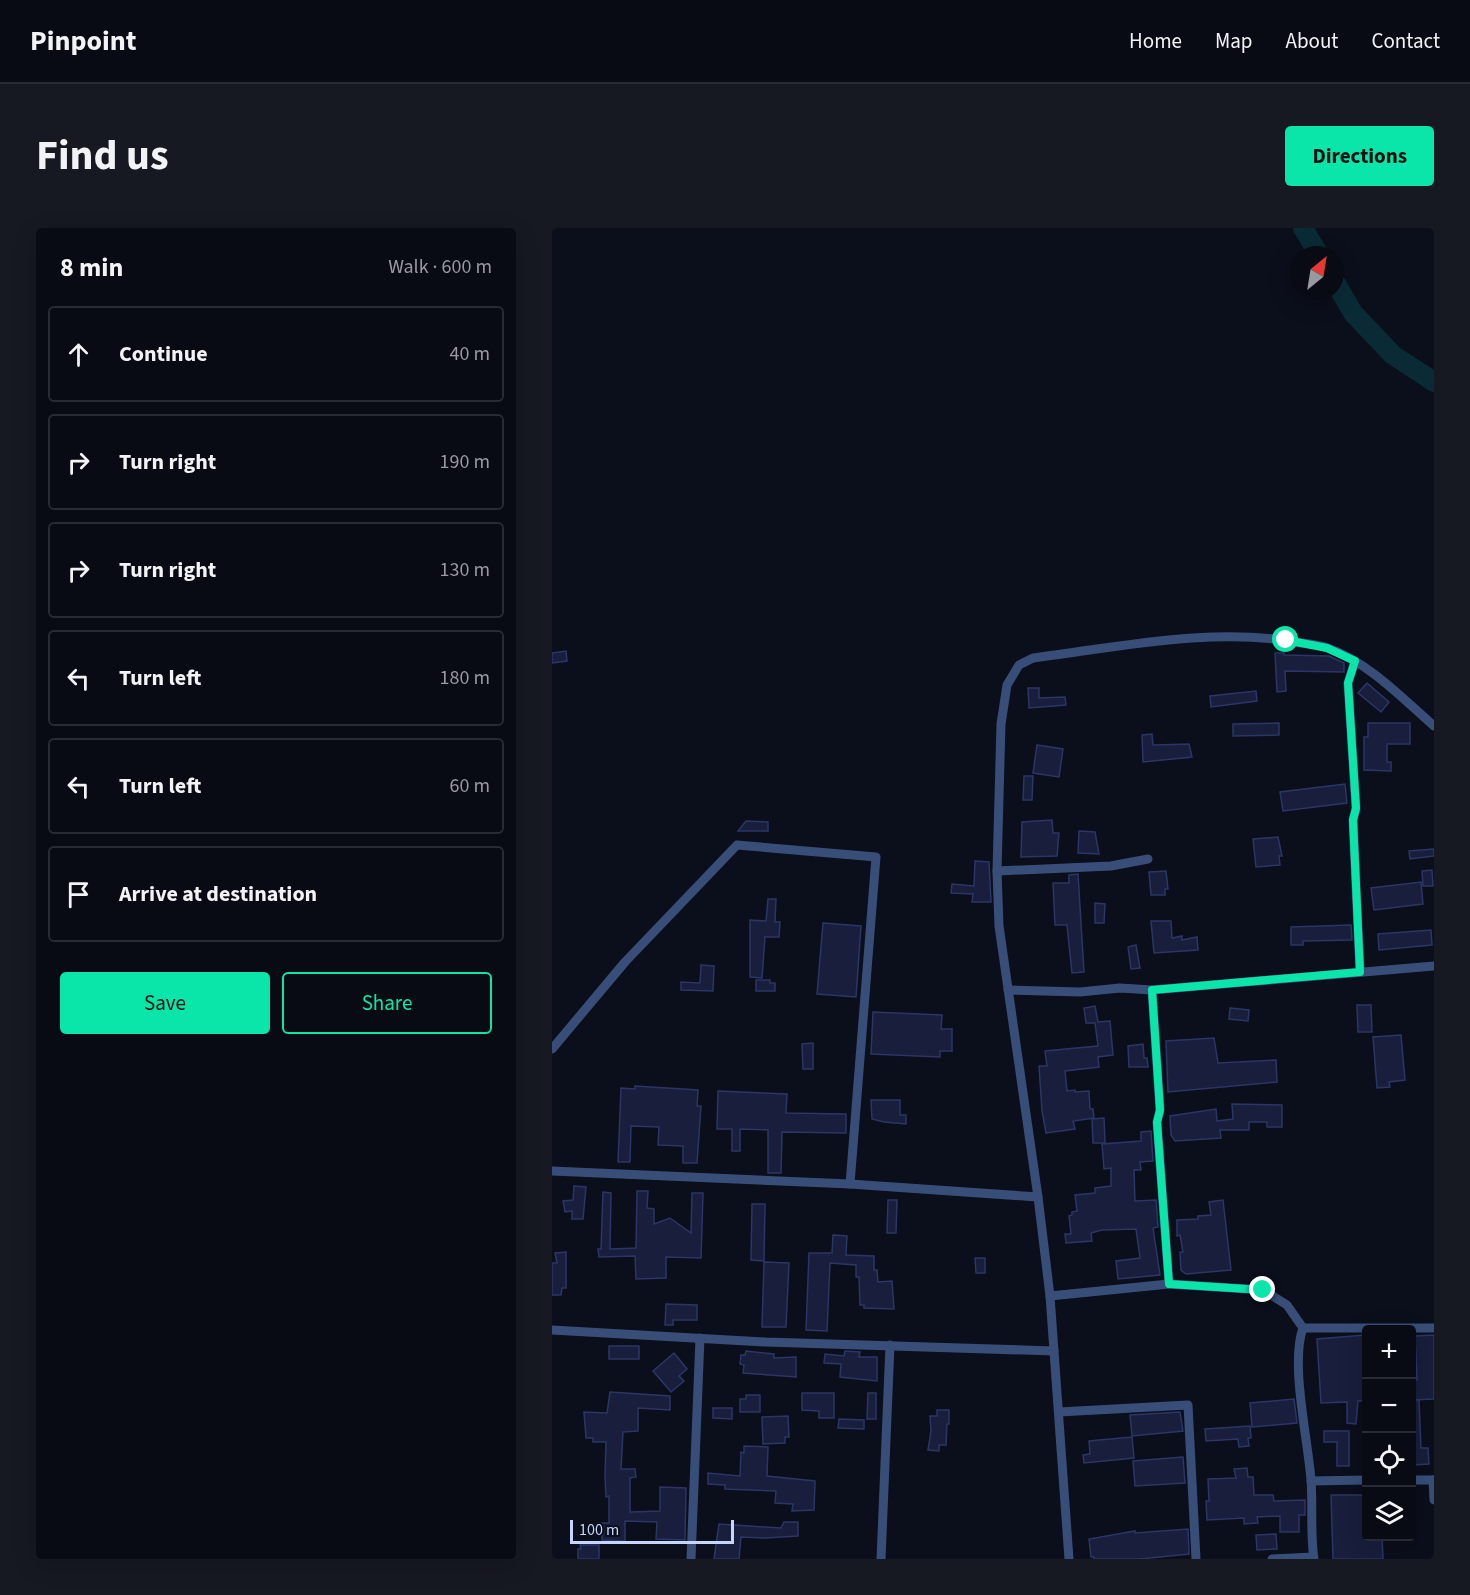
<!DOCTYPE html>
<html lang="en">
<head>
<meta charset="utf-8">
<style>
  body { margin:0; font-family:"Source Sans 3",sans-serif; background:#161822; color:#f1f3f6 }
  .controls { position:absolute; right:18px; bottom:18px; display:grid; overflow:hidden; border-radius:6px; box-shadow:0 6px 24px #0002 }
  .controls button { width:54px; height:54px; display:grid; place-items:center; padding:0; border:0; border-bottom:2px solid #292b34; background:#080a14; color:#f1f3f6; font:30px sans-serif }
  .compass { position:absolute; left:738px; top:18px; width:54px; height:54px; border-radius:50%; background:#080a14; box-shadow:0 6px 24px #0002; rotate:30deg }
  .scale { position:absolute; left:18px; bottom:15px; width:164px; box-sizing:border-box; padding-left:6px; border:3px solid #c7d5fd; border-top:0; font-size:16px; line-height:21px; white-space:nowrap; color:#c7d5fd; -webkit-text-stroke:4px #0b0e1b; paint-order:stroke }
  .stop { position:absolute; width:18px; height:18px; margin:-14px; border:4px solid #0ae6aa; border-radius:50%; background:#fff }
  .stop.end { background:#0ae6aa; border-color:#fff; box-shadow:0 2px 6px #0008 }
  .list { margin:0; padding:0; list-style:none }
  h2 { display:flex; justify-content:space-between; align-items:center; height:78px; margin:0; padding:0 24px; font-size:26px }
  h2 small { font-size:20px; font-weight:400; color:#989aa0 }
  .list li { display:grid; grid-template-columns:39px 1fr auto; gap:18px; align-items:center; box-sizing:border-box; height:96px; margin:0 12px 12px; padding:0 12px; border:2px solid #292b34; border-radius:6px }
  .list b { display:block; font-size:22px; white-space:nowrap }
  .list em { font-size:20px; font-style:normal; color:#989aa0 }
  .actions { display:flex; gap:12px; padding:18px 24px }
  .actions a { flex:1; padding:14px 0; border:2px solid #0ae6aa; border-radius:6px; text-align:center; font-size:21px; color:#0ae6aa }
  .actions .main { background:#0ae6aa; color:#111 }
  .icon { flex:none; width:33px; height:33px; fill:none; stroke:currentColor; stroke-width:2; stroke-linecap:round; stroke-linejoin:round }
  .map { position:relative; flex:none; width:882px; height:1331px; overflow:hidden; border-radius:6px }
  header { display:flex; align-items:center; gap:36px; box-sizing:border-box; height:84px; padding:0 30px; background:#080a14; border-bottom:2px solid #292b34 }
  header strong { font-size:28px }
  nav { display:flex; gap:33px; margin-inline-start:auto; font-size:21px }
  .intro { display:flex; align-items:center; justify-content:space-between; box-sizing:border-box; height:144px; padding:0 36px }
  h1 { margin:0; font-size:42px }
  .button { padding:15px 27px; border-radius:6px; background:#0ae6aa; color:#111; font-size:21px; font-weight:700 }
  main { display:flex; gap:36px; padding:0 36px }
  aside { flex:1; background:#080a14; border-radius:6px; box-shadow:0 6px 24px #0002 }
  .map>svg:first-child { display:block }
</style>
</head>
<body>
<header>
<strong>Pinpoint</strong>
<nav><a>Home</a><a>Map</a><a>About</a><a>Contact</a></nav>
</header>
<div class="intro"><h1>Find us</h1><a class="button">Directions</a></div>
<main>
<aside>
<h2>8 min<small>Walk · 600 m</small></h2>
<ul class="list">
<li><svg class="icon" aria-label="ahead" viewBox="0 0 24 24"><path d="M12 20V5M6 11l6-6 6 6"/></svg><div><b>Continue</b></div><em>40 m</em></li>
<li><svg class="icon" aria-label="right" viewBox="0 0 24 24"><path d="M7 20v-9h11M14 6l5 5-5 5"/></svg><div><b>Turn right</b></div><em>190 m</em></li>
<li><svg class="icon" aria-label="right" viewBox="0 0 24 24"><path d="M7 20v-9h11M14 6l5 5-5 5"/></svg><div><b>Turn right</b></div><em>130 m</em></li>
<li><svg class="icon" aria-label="left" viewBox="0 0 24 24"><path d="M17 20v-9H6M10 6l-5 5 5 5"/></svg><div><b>Turn left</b></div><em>180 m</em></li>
<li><svg class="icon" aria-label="left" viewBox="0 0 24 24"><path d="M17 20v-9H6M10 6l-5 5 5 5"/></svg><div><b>Turn left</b></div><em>60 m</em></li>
<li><svg class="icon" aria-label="arrive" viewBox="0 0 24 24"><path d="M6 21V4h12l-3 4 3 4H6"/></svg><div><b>Arrive at destination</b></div></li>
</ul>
<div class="actions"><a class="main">Save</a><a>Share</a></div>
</aside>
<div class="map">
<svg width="882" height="1331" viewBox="0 0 882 1331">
  <rect width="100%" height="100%" fill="#0b0e1b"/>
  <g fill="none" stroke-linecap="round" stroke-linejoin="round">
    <g stroke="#0a2a35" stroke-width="20">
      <polyline points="751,0 767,27"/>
      <polyline points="783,54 801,85 841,127 882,154"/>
    </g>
  </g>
  <g fill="#181e3b" stroke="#2b3666" stroke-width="1.5">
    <polygon points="14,423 15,433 0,435 0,425"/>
    <polygon points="723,425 732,425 732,427 777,428 792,435 792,444 733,443 734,463 725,464"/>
    <polygon points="815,455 837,474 829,484 806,465"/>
    <polygon points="476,460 487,460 487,470 513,469 514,477 477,480"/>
    <polygon points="704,463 705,473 659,479 658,468"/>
    <polygon points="727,495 727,507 681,508 681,496"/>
    <polygon points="816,495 858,495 858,516 835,516 835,534 839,534 839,543 812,542 812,509 816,509"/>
    <polygon points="600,506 601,517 637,516 640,529 591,534 590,507"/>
    <polygon points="485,517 511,521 507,549 481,545"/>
    <polygon points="472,548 481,548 480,572 471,572"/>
    <polygon points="793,556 795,575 731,583 728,564"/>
    <polygon points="500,592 501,605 507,605 505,628 469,629 470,594"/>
    <polygon points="194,593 216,594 216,603 186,603"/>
    <polygon points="527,603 543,604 547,626 526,625"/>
    <polygon points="726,609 730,628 727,628 728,637 704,639 701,611"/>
    <polygon points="882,621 882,628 858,631 857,623"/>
    <polygon points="423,633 437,634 439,674 420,674 421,666 399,665 400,656 422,658"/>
    <polygon points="880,642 881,658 871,658 870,643"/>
    <polygon points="614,643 616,661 613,661 613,667 599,667 597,644"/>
    <polygon points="526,646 532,744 520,745 515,697 503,697 501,655 517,655 517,647"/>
    <polygon points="869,654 871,676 822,682 819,660"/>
    <polygon points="216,671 224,671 223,694 228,694 227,709 213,709 210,750 198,749 198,692 214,693"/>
    <polygon points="543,675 553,676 552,695 543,695"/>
    <polygon points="599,693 619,693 620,710 630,708 630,712 645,709 646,722 602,725"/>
    <polygon points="271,695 309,698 304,769 265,766"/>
    <polygon points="799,697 800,712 751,713 751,717 739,717 739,699"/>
    <polygon points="879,702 880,717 827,722 826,706"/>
    <polygon points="584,717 588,740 579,741 576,719"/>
    <polygon points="149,737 162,738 161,763 129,762 129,754 148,755"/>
    <polygon points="204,752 218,752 218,755 223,755 223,763 204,763"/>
    <polygon points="805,777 819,777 820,804 806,804"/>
    <polygon points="543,778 546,794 558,793 561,827 546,829 547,839 513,843 515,863 523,862 523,864 537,863 538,881 541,881 542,890 521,893 523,901 494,905 490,883 487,838 495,838 493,823 546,818 543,795 534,795 532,780"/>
    <polygon points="678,780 697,782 696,793 677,791"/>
    <polygon points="321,784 390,787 389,801 400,801 400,823 388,823 388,829 319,826"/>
    <polygon points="849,807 853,852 837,854 838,859 825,860 821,809"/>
    <polygon points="662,810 666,835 724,832 725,854 616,864 614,813"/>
    <polygon points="261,815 261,841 251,841 250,816"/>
    <polygon points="591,816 592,830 595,830 596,839 577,839 576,818"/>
    <polygon points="83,858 146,862 145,878 149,878 145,935 131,935 131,918 106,917 107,899 79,898 78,934 66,934 69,860 83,861"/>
    <polygon points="166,863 235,866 234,885 294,886 294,905 230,904 229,945 216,945 216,902 188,901 188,923 180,923 180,901 165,901"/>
    <polygon points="319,872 348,872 348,887 354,887 354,896 332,894 320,891"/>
    <polygon points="680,876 730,877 730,899 715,899 715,894 697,894 697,902 668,902 669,910 623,913 619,907 618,888 664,881 665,893 681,891"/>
    <polygon points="552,890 553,915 541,915 540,891"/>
    <polygon points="599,903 601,933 588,934 589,942 582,942 583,973 604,972 606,999 601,1000 608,1047 566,1051 564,1033 588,1030 584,1001 550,1002 539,1005 540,1013 514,1015 513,1006 519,1006 517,988 520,987 520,984 525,983 523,967 543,965 543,960 559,958 559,940 552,941 550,916 589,913 589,904"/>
    <polygon points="22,958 34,959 31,991 20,991 20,983 13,984 11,973 21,972"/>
    <polygon points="85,963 96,963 95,980 102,981 102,996 118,990 139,1005 140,965 151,965 149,1030 114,1029 114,1050 84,1051 83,1028 47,1029 46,1021 49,1021 51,964 59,965 58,1021 84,1020"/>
    <polygon points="336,972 345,972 344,1005 335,1005"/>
    <polygon points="671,972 679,1042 634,1046 629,1042 628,1024 631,1024 628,1007 625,1008 625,992 646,991 646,988 659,987 657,974"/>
    <polygon points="200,976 213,976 212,1033 199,1032"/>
    <polygon points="281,1007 295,1008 294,1027 322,1028 322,1042 325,1042 326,1054 340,1053 342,1081 312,1080 312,1077 308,1077 307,1049 304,1049 304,1037 278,1035 275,1103 254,1102 257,1025 280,1025"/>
    <polygon points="14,1024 14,1060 10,1060 9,1067 0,1067 0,1035 5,1035 3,1025"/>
    <polygon points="423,1030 433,1030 433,1045 424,1045"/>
    <polygon points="212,1034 237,1035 234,1099 210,1099"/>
    <polygon points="114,1076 145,1077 145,1092 121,1092 121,1097 113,1097"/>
    <polygon points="813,1107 814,1173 806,1173 804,1196 795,1195 795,1174 769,1175 765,1111"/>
    <polygon points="882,1107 882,1171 860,1172 860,1153 865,1152 863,1108"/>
    <rect x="57" y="1118" width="30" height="13"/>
    <polygon points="194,1123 222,1126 222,1130 244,1129 244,1149 191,1145 192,1137 188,1136 189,1127 193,1127"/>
    <polygon points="293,1123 308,1124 307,1129 325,1129 325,1153 288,1149 289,1136 272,1135 273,1126 292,1128"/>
    <polygon points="122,1125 135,1141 127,1148 132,1153 119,1164 101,1143"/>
    <polygon points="58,1164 118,1168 118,1182 86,1180 86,1203 71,1204 69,1241 83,1241 84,1249 78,1250 78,1284 108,1283 108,1259 134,1260 133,1312 104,1311 105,1294 73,1293 73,1313 50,1312 50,1295 57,1295 57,1268 54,1269 53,1248 54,1214 41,1214 41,1210 34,1210 32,1184 55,1185"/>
    <polygon points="250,1165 282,1165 282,1190 267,1190 267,1183 250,1182"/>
    <polygon points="316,1165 324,1165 324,1191 315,1191"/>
    <polygon points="194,1167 208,1167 208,1184 188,1184 188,1171 194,1171"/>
    <polygon points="742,1171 745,1195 700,1199 698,1175"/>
    <polygon points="860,1172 867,1172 869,1220 876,1220 877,1236 860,1237"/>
    <polygon points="161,1180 180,1180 180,1191 161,1190"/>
    <polygon points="385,1182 397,1182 397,1196 395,1196 394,1217 387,1217 387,1223 376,1222 379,1203 378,1188 385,1188"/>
    <polygon points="628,1184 631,1203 580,1208 578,1187"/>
    <polygon points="236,1188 237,1209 233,1209 233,1215 211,1216 210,1189"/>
    <polygon points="287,1191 312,1192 312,1201 286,1200"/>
    <polygon points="698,1198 699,1210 696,1210 697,1218 687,1219 686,1211 654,1213 653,1201"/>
    <polygon points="772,1203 797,1203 797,1238 785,1238 785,1214 772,1214"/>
    <polygon points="580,1209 582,1230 532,1235 531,1227 538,1226 537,1213"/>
    <polygon points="192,1218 216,1219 215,1248 263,1253 262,1282 240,1283 241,1276 223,1275 224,1263 173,1261 173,1257 156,1256 156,1245 188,1248 189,1224 192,1225"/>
    <polygon points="631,1229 633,1255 583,1258 581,1233"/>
    <polygon points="695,1240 696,1249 701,1249 702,1267 721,1267 722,1273 753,1272 753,1287 747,1287 747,1304 728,1304 728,1288 705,1289 706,1295 692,1296 692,1290 655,1292 654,1273 657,1273 656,1251 684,1250 682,1241"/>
    <polygon points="779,1267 814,1267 814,1308 830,1308 831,1331 781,1331"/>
    <polygon points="232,1294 246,1294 246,1308 213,1310 189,1309 187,1331 162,1331 167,1296 229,1300"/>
    <polygon points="636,1301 637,1326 588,1331 542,1331 542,1329 539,1329 537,1311 583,1303 583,1305"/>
    <polygon points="724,1306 725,1321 705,1322 704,1307"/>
    <polygon points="28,1317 47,1317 47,1331 26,1331 26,1321 29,1321"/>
  </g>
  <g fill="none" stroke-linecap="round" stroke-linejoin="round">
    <g stroke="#384e78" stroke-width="9">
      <polyline points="803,433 796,455 804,581 801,592 808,744"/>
      <polyline points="445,643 559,638 596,631"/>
      <polyline points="456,762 528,764 568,760 600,762 882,738"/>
      <polyline points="600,762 608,882 605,894 617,1056"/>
      <polyline points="0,821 73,734 185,617 324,629 298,956"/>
      <polyline points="0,943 298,956 486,969"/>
      <polyline points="498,1068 617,1056 711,1062 735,1077 751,1100"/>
      <path d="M751 1100C738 1135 756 1212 759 1252 761 1278 758 1305 762 1331"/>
      <polyline points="751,1100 882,1100"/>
      <polyline points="0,1102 214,1114 502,1123"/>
      <polyline points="507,1184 636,1177 644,1331"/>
      <polyline points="860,1252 882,1252"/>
      <polyline points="881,1252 882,1272"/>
      <polyline points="759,1253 814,1252"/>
      <polyline points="139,1331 148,1110"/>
      <polyline points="329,1331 338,1117"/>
      <path d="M517 1331 498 1068 486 969 447 698 445 643 449 496 455 457 467 437 481 430C566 419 665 398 749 415 757 416 767 417 776 420 816 434 850 470 882 498"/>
      <polyline points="720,1331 761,1329"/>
    </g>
  </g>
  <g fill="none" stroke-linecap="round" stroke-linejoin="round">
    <polyline stroke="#0ae6aa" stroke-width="8" points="711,1062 617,1056 605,894 608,882 600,762 808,744 801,592 804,580 796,455 803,433 775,420 734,412"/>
  </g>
</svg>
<div class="controls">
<button>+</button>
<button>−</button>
<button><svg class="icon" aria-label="locate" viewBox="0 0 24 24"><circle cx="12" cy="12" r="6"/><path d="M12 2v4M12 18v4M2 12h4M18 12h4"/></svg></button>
<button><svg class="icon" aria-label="layers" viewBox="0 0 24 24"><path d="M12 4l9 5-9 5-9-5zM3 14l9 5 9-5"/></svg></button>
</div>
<svg class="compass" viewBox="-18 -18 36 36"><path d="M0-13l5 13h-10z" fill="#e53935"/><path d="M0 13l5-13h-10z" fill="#989aa0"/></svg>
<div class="scale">100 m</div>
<div class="stop" style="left:734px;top:412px"></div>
<div class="stop end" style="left:711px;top:1062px"></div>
</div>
</main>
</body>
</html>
